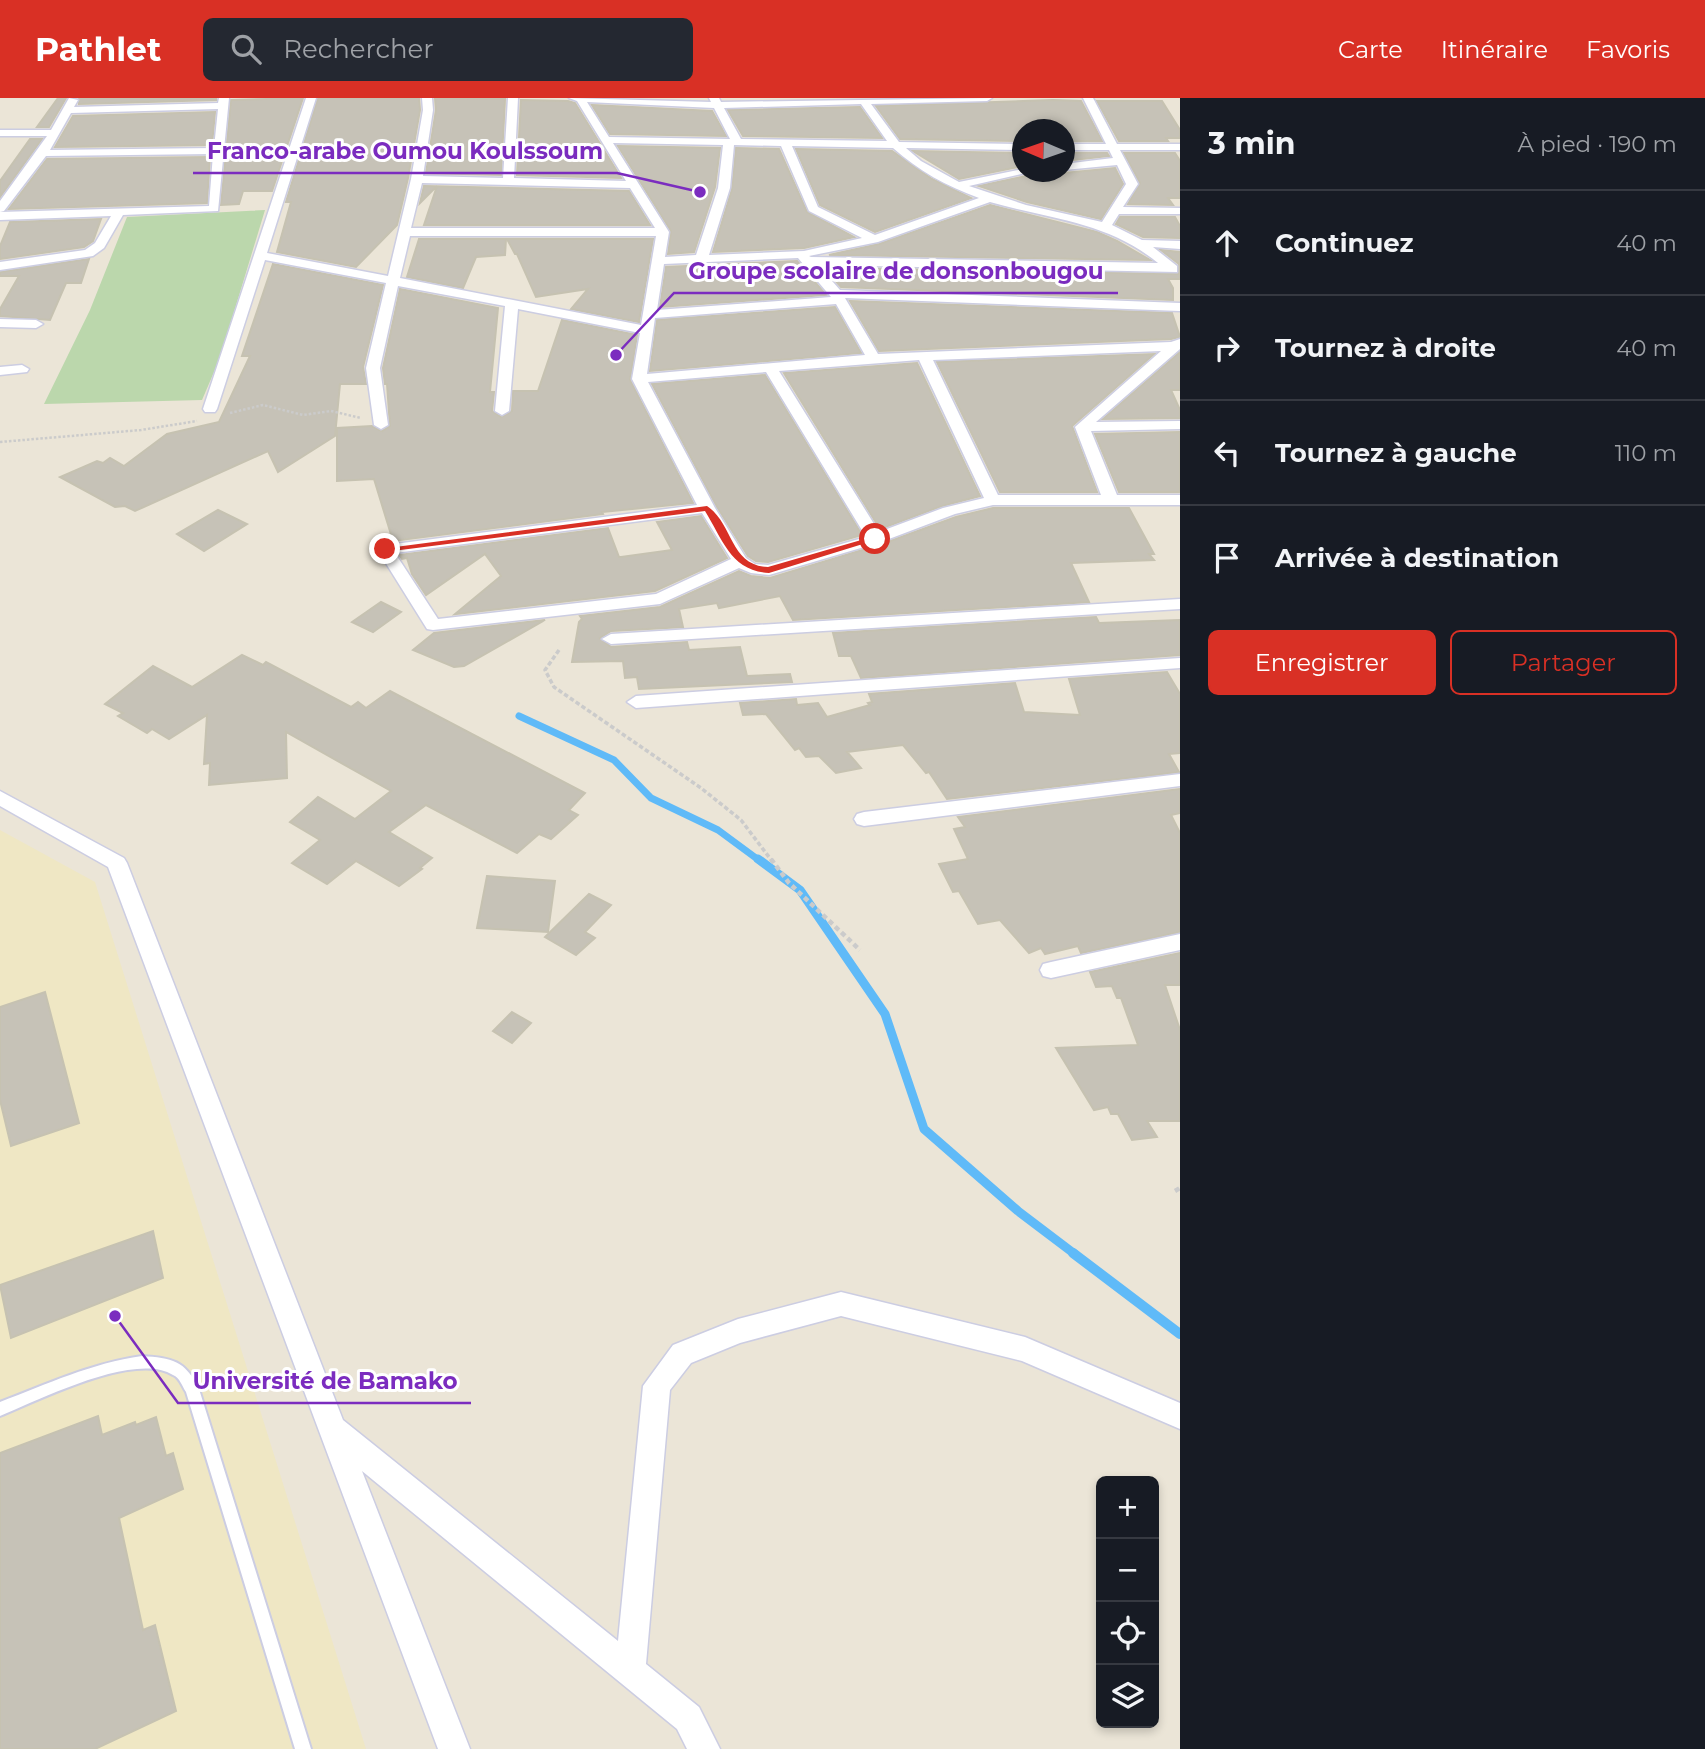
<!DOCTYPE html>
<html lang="fr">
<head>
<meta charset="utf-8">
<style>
  body { margin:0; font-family:Montserrat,sans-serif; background:#242831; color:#f1f3f6 }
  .controls { position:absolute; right:21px; bottom:21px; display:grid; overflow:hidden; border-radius:10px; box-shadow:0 4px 10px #0003 }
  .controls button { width:63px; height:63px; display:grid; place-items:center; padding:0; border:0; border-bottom:2px solid #363941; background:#171b24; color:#f1f3f6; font:35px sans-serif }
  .compass { position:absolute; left:1012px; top:21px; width:63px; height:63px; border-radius:50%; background:#171b24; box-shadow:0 4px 10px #0003; rotate:272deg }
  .stop { position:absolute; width:21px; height:21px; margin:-16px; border:5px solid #d93025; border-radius:50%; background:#fff }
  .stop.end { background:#d93025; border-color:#fff; box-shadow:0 2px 7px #0008 }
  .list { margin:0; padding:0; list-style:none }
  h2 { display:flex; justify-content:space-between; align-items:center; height:91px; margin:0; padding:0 28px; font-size:30px }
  h2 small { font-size:23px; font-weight:400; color:#9ea1a6 }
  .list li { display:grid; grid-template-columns:46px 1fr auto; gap:21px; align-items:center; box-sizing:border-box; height:105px; padding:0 28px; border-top:2px solid #363941 }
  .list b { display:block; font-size:26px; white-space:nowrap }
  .list em { font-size:23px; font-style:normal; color:#9ea1a6 }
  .actions { display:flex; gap:14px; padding:21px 28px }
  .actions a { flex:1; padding:16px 0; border:2px solid #d93025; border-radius:10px; text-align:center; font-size:24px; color:#d93025 }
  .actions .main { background:#d93025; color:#fff }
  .icon { flex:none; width:38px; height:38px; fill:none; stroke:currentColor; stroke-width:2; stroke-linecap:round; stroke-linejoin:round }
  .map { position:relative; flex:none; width:1180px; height:1651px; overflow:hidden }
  header { display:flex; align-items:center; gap:42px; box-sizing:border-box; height:98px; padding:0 35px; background:#d93025; color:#fff }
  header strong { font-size:33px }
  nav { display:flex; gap:38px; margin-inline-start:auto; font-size:24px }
  .search { width:490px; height:63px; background:#242831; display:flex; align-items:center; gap:18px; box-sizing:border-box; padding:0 24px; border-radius:10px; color:#9ea1a6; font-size:26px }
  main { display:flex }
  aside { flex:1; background:#171b24 }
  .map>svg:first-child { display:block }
</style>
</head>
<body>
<header>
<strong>Pathlet</strong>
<div class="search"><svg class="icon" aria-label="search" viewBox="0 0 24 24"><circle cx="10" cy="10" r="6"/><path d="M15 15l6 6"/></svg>Rechercher</div>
<nav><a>Carte</a><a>Itinéraire</a><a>Favoris</a></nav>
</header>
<main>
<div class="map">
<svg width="1180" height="1651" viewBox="0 0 1180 1651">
  <rect width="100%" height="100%" fill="#ebe5d7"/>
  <polygon fill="#efe7c4" points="0,732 95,784 366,1651 0,1651"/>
  <polygon fill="#bbd7ac" points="265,112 220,260 202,302 44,306 90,212 127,119"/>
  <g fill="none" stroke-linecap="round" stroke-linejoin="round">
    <polyline stroke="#5fbaf8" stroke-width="7" points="519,618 614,662 651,700 718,732 760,763"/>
    <polyline stroke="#5fbaf8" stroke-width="9" points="758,761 800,792 885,916 924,1031 1018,1113 1076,1157"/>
    <polyline stroke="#5fbaf8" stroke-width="10" points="1073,1155 1180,1236"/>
  </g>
  <g fill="#c6c2b7" stroke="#c6c2b1" stroke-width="2">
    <polygon points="58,0 66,0 49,29 37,29"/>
    <polygon points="79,0 216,0 216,2 79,6"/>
    <polygon points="303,0 272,93 243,93 239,106 221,107 231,2"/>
    <polygon points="318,0 419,0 420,12 408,80 397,127 356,169 277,154 291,104 286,104"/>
    <polygon points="435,0 505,1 501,77 426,75 436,12"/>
    <polygon points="521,2 568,3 575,5 621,80 517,77"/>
    <polygon points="1053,2 1081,3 1102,43 1065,43 1065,32 1023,32 1023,43 900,41 876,8"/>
    <polygon points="1097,3 1162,3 1180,32 1180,40 1166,40 1168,43 1119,43"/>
    <polygon points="592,7 712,13 726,38 610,36"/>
    <polygon points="860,9 882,40 743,38 728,12"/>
    <polygon points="215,14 212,47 55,49 73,18"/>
    <polygon points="30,41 42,41 0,99 0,83"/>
    <polygon points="618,48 720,50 715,89 694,154 668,156 671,133"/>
    <polygon points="736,50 779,51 807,114 854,139 804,150 713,154 732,91"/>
    <polygon points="796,51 892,53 932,81 971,100 875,134 820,107"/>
    <polygon points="913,53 1023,55 1023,68 959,81"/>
    <polygon points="1065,55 1107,55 1109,58 1065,63"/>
    <polygon points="1124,55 1175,55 1180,63 1180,100 1168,100 1173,107 1128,106 1140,85"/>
    <polygon points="210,59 207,105 9,111 47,61"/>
    <polygon points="1115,70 1123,86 1101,121 1027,104 979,88 1031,77 1032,74 1064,75"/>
    <polygon points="424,88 629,93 650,127 424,127 437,88 420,105"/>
    <polygon points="990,107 1097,134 1117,143 1150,162 829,157 879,146"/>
    <polygon points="1120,119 1175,119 1180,128 1180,140 1143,139 1116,126"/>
    <polygon points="101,121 93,143 84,149 0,161 0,148 10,124"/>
    <polygon points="419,141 506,141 505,157 476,159 463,190 407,179"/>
    <polygon points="507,141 653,141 639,224 571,211 588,191 536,199 517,156 515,156"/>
    <polygon points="1161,152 1180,154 1180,181 1168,181 1173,190 1173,202 841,189 824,170 1179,176 1179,166"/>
    <polygon points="89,161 81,185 66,185 50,222 0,218 0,211 19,178 0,178 0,174"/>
    <polygon points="797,163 826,197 660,209 666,169"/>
    <polygon points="273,166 383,187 363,269 366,286 340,286 335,338 278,374 268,353 135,413 125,408 115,409 60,379 97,363 103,365 110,360 124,368 167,336 219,324 250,258 242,258"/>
    <polygon points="400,191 498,210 490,294 494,294 492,313 501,319 512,313 513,293 538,293 562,222 637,237 630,282 693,405 602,414 603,416 393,443 374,381 337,383 337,330 372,328 382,333 390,328 387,286 385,286 383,270"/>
    <polygon points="850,203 1172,215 1180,239 1171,241 879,253"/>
    <polygon points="835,209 861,255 650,273 657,222"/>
    <polygon points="1180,254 1180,292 1171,292 1180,312 1180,320 1103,321"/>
    <polygon points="1154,256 1072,328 1097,394 1000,394 937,264"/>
    <polygon points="917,265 980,398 942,408 880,431 784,275"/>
    <polygon points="765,277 862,437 768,464 756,463 748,458 717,409 652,286"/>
    <polygon points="1180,334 1180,394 1119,394 1095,336"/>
    <polygon points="993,410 1129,410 1154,456 1149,456 1154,462 1071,465 1089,504 793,522 780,498 719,510 717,505 679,511 683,529 611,533 600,540 611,549 687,544 689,552 740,549 747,578 790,576 792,584 639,591 637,579 625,580 623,563 572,564 579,524 582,521 580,518 660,509 739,473 751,478 770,480 882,446 956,419"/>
    <polygon points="218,412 247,426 204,453 177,436"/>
    <polygon points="701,418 727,460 655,493 455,516 501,478 485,456 426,497 412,476 407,460 402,461 399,457 608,430 619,459 621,459 672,452 657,424"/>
    <polygon points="381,504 401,514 373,534 352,524"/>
    <polygon points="1096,519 1099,525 1180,522 1180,557 861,580 851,558 839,558 833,535"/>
    <polygon points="545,522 464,568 454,569 413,552 434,535"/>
    <polygon points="242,557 263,567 266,564 351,609 358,604 366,610 390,593 585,695 569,712 578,717 551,741 539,736 517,755 426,707 389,734 432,760 420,770 422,771 399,788 356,763 327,786 292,765 320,742 290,724 318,699 355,721 391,693 286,634 287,680 209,687 210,665 204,666 207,617 169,641 152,631 147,635 118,618 123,615 105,606 153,568 192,589"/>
    <polygon points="1167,574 1180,596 1180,655 1169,656 1179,674 947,701 929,674 926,675 903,647 847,654 861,670 836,675 819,658 806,659 799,650 795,652 766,616 743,617 740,605 796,601 797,607 818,605 827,619 870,607 868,605 872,604 869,596 1015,585 1024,614 1080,617 1069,581"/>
    <polygon points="1180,691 1180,715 1171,717 1180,735 1180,834 1081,855 1078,848 1045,856 1041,850 1029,855 1000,822 978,826 959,793 953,794 939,766 968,761 954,731 965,729 958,719"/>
    <polygon points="487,778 555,783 548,834 477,830"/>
    <polygon points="589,796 611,807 585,834 595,840 576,857 545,839"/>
    <polygon points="1180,855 1180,887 1165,887 1180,932 1180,1023 1147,1023 1157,1039 1132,1042 1118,1016 1111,1016 1108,1009 1094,1012 1056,950 1138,947 1121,900 1117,900 1112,888 1096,889 1090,874"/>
    <polygon points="45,894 79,1025 11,1048 0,1002 0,909"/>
    <polygon points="512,914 531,925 512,945 493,933"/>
    <polygon points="153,1133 163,1180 11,1240 0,1187"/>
    <polygon points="98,1318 102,1337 135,1324 136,1327 156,1319 166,1358 173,1355 183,1391 119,1420 143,1532 155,1527 176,1613 95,1651 0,1651 0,1355"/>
  </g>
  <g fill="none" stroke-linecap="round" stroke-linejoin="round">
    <defs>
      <path id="lane" d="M142 1258C172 1260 185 1262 199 1291L311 1651H295L186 1294C182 1288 180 1280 173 1277 135 1253 39 1302 0 1318V1304C47 1286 92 1265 142 1258Z"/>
      <g id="street">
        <path d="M69 0 78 2 74 9 218 5 219 0H229L218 113 123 117 104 150 93 158 0 172V164L85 152 95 145 111 118 0 122V103L47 38H0V32H51ZM218 11 214 50 50 52 71 15ZM213 56 209 108 0 114 4 113 46 58Z"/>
        <path d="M306 0H316L267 155 388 178 411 81 423 12 422 0H432L433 12 423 78 503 80 508 0H518L514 80 626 83 577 3 569 0 711 4 709 0H719L721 4 992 0 987 3 871 6 899 44 1023 46V52L906 50 921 63 959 84 1023 71V74H1030L969 88 1026 107 1102 124 1126 86 1117 67 1064 72V66L1113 60 1109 52H1064V46H1106L1083 0H1093L1117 46H1180V52H1120L1138 86 1123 109 1180 110V116H1119L1112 127 1142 142 1180 143V151L1153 149 1177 168V174L818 167 840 192 1180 205V213L845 200 878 256 1171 244 1180 241V251L1096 324 1180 323V331L1091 333 1117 397H1180V407H993L955 416 881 444 769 477 751 475 739 470 660 506 433 532 427 531 377 451 379 448 697 407 632 281 640 235 518 211 509 313 502 317 495 313 505 208 398 188 380 270 388 327 381 331 374 327 366 270 386 185 265 162 217 311 215 314H205L203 311ZM587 4 714 10 730 41 609 39ZM861 6 887 43 741 41 724 10ZM613 45 723 47 718 90 696 157 665 159 669 134ZM734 47 781 48 809 113 862 140 804 153 709 157 730 90ZM792 48 893 50C919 73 946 88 979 100L875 137 818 109ZM422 85 630 90 655 130H411ZM990 104C1052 122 1106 123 1158 165L811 159 809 158 878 144ZM410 138H656L641 227 400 180ZM798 160 831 199 657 212 664 166ZM836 206 865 257 647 276 655 220ZM1161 253 1075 329 1101 397H998L933 262ZM919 262 984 400 943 410 879 434 779 273ZM766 274 866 439 768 467 755 466 746 460 715 410 648 284ZM702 415 731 461 656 496 438 521 395 455Z"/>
        <polygon points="0,221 36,222 43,226 36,230 0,229"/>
        <polygon points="22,267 29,271 27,274 0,277 0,269"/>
        <polygon points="1180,501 1180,511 611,546 602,541 611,536"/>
        <polygon points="1180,560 1180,570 636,610 627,604 636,598"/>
        <polygon points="1180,676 1180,688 864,728 857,726 854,721 857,716 864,714"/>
        <polygon points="0,693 124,760 127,765 343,1322 618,1543 643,1288 673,1247 738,1221 841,1194 1025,1239 1180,1305 1180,1331 1022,1263 841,1218 740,1245 691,1265 670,1292 646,1566 699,1609 720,1651 687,1651 677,1631 362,1373 470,1651 438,1651 108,769 0,708"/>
        <polygon points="1180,836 1180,852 1051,880 1043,878 1040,872 1043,866 1051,864"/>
      </g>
    </defs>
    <use href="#lane" stroke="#cccde2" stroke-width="4"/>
    <use href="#street" stroke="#cccde2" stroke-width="3"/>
    <g stroke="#cbcbcb" stroke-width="2.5" stroke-dasharray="2.5 2" stroke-linecap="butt">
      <polyline points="230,315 263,307 303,317 331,313 361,320"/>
      <polyline points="0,344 141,332 197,323"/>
    </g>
    <polyline stroke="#cbcbcb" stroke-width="3.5" stroke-dasharray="4.5 2.5" stroke-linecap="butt" points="559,552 545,572 554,589 701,690 741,722 772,763"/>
    <g stroke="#cbcbcb" stroke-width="4.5" stroke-dasharray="5 3.5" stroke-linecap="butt">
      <polyline points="771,761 789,785 860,852"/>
      <polyline points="1175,1093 1180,1090"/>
    </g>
    <use href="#lane" fill="#fff" fill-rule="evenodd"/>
    <use href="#street" fill="#fff" fill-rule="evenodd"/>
  </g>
  <path fill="#d93025" d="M707 408C733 425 730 468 768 469L875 438 879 441 769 475C731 473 723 442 705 413L385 454 380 451Z"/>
  <path fill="none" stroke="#7b2cbf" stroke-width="2.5" d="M700 94L617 75H193M616 257L674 195H1118M115 1218L178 1305H471"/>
  <g fill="#7b2cbf" stroke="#fff" stroke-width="2.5">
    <circle cx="700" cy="94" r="7"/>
    <circle cx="616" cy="257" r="7"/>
    <circle cx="115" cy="1218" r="7"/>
  </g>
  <g font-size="23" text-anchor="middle" font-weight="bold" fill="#7b2cbf" stroke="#fff" stroke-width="6" stroke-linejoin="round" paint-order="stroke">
    <text x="405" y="61">Franco-arabe Oumou Koulssoum</text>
    <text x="896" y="181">Groupe scolaire de donsonbougou</text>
    <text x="325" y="1291">Université de Bamako</text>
  </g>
</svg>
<div class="controls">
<button>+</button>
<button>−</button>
<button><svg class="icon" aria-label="locate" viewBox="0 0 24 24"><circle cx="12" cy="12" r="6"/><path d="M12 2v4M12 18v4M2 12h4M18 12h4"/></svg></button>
<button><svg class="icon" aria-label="layers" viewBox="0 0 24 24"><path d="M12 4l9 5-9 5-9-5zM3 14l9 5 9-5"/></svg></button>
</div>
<svg class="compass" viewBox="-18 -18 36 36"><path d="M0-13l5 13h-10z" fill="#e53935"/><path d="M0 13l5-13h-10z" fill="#9ea1a6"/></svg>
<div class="stop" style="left:875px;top:441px"></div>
<div class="stop end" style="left:385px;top:451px"></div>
</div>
<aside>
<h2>3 min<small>À pied · 190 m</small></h2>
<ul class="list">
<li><svg class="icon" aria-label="ahead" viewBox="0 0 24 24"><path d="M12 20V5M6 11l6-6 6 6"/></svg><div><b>Continuez</b></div><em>40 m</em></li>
<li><svg class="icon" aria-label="right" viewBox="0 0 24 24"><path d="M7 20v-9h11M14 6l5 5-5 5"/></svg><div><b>Tournez à droite</b></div><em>40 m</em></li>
<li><svg class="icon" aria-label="left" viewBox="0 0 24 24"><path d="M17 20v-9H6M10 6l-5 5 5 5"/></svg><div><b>Tournez à gauche</b></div><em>110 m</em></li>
<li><svg class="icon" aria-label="arrive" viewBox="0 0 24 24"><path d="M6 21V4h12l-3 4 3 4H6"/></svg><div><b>Arrivée à destination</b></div></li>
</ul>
<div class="actions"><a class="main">Enregistrer</a><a>Partager</a></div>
</aside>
</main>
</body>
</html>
